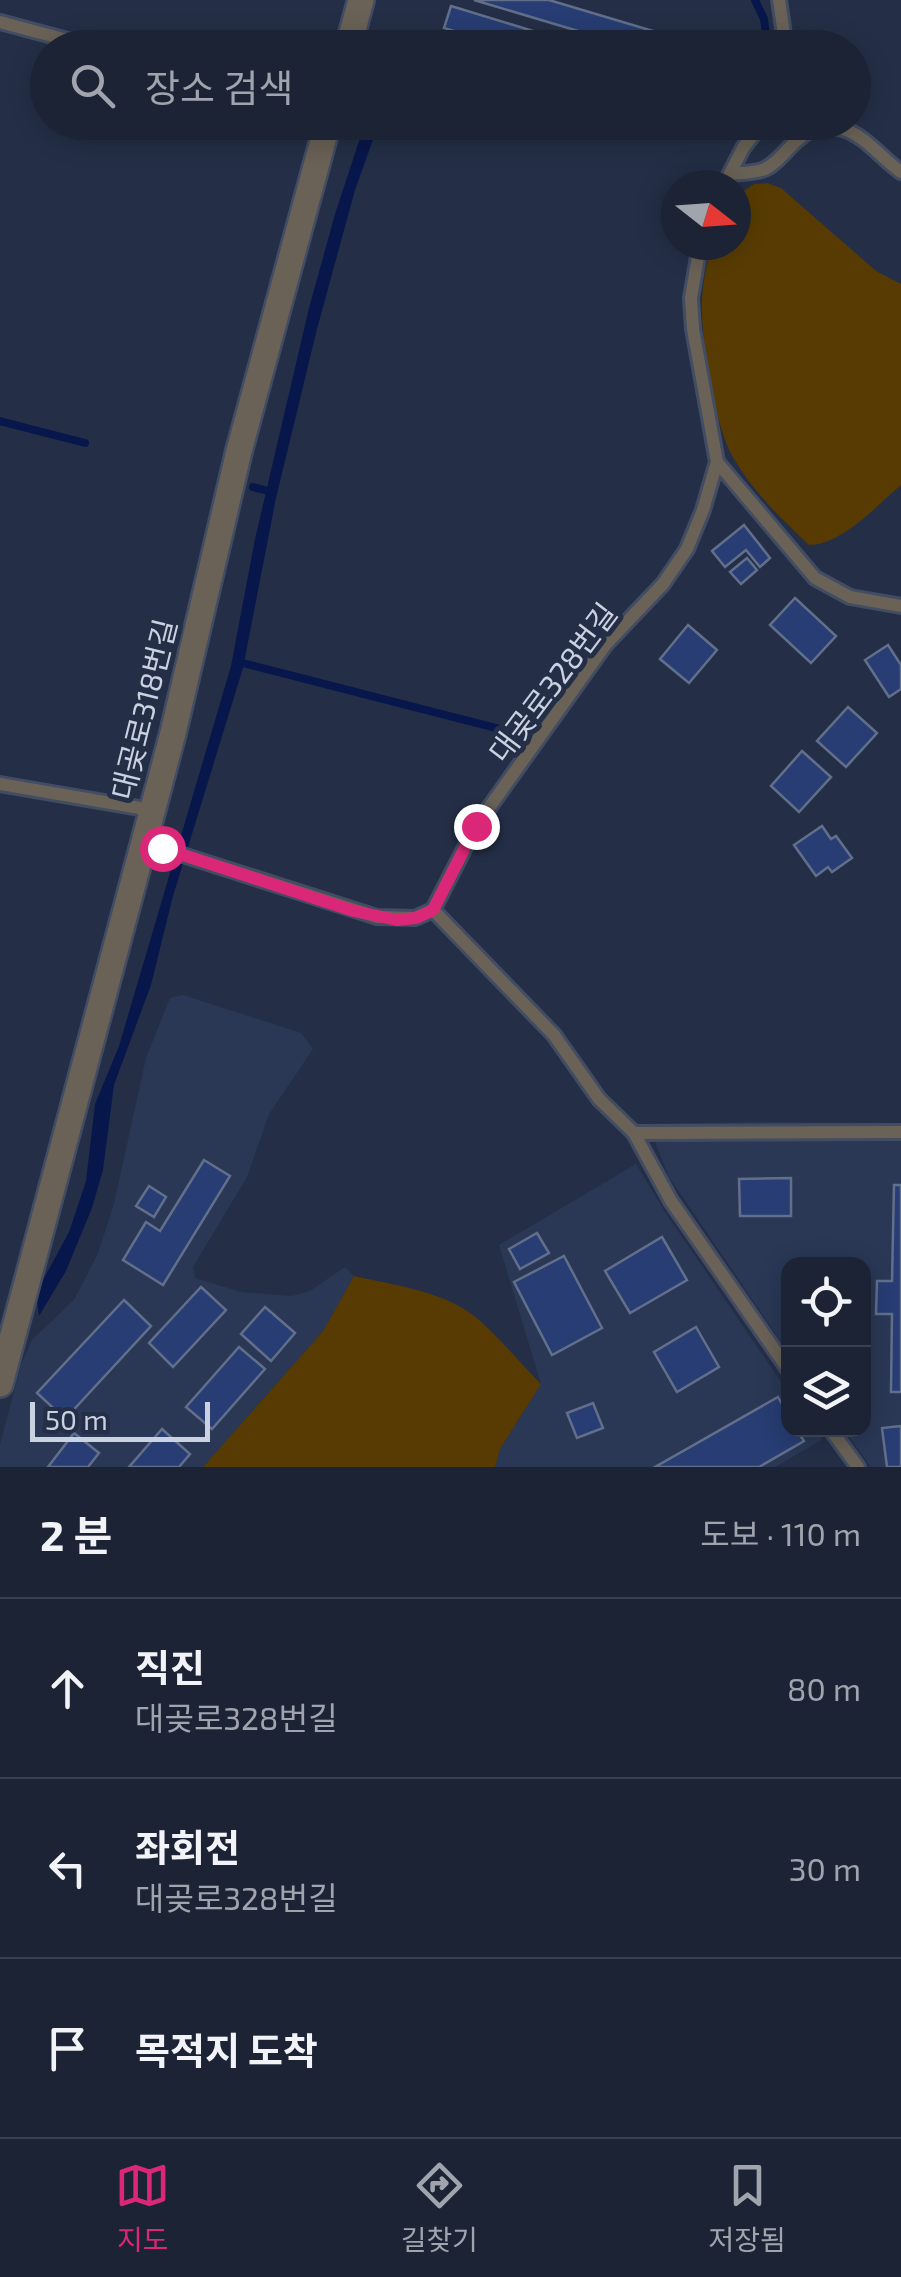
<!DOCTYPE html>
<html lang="ko">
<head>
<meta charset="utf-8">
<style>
  body { margin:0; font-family:"Exo 2","Noto Sans KR",sans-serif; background:#282f41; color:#f1f3f6 }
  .controls { position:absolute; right:30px; bottom:30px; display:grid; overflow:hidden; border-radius:20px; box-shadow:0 5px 25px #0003 }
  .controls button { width:90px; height:90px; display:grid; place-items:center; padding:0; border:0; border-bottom:2px solid #394050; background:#1b2335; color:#f1f3f6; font:50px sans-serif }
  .compass { position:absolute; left:661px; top:170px; width:90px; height:90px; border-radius:50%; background:#1b2335; box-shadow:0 5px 25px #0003; rotate:107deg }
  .scale { position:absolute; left:30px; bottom:25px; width:180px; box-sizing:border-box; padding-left:10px; border:5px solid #cad1e1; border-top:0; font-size:28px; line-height:35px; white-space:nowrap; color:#cad1e1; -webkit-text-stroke:8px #242f47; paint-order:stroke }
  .stop { position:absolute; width:30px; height:30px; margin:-22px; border:8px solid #db2777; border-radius:50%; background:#fff }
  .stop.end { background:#db2777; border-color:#fff; box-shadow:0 2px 10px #0008 }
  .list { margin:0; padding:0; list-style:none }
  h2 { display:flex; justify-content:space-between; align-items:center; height:130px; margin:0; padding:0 40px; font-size:42px }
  h2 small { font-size:32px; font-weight:400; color:#a0a4ad }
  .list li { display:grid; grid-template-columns:65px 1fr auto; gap:30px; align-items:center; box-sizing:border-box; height:180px; padding:0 40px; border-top:2px solid #394050 }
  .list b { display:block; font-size:38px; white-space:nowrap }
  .list p { margin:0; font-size:32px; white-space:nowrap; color:#a0a4ad }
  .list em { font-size:32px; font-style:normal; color:#a0a4ad }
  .icon { flex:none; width:55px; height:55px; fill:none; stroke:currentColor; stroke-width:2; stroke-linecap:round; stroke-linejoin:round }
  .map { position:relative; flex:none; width:901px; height:1467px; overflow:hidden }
  .search { position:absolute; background:#1b2335; box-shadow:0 5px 25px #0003; left:30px; right:30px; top:30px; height:110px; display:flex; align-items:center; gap:25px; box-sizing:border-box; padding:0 35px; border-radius:55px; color:#a0a4ad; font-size:38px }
  .sheet { height:670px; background:#1b2335 }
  nav { display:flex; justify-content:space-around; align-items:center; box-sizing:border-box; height:140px; border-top:2px solid #394050; background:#1b2335; font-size:28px; color:#a0a4ad }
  nav a { display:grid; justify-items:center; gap:5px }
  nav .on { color:#db2777 }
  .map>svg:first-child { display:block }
</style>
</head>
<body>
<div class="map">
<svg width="901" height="1467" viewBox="0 0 901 1467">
  <rect width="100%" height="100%" fill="#242f47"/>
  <g fill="#2a3856">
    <polygon points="183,995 301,1033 313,1049 269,1114 247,1177 193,1267 195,1278 241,1292 292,1296 310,1291 345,1267 354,1276 323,1331 203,1467 0,1467 0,1445 21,1365 32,1340 74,1300 98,1253 114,1204 146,1058 170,998"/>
    <polygon points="765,1122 901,1123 901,1467 871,1467 844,1430 864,1430 864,1264 788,1264 788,1352 669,1177 648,1124"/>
    <polygon points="636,1164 665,1212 788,1392 788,1430 815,1430 822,1440 775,1467 495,1467 500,1449 541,1384 499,1245"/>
  </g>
  <g fill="#573b02">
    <path d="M767 183 781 188 876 271 901 284V485C877 505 842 545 809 545 781 518 752 491 733 457 715 426 700 335 702 298 703 280 707 263 711 245H736V196L754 184Z"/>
    <path d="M354 1276C393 1285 443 1291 474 1316 496 1333 520 1363 541 1384L500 1449 495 1467H203L323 1331Z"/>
  </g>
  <polygon fill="#08174b" points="365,123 379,123 355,190 317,329 276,498 243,668 173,896 151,985 114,1085 103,1170 92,1208 66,1271 39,1316 36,1293 69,1232 86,1181 95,1104 119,1046 231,666 255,539 309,308 335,214"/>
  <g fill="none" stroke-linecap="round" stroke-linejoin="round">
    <g stroke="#08174b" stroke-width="8">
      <polyline points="755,0 764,19 768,48"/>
      <polyline points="0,421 85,443"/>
      <polyline points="253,487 272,492"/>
      <polyline points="239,662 515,733"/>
    </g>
  </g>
  <g fill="#273d73" stroke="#626f8b" stroke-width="2.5">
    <polygon points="474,0 549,0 710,48 635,48"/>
    <polygon points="451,6 589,48 510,48 444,28"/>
    <polygon points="744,525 770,558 760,567 746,550 725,567 712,551"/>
    <polygon points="747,558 757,570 741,584 730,572"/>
    <polygon points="795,598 836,636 811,663 770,625"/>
    <polygon points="688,625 717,650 689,683 660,659"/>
    <polygon points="888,645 901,665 901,689 889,697 865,660"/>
    <polygon points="848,707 877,733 846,767 817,741"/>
    <polygon points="802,751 831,777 799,812 771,786"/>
    <polygon points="822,826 831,839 836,836 852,858 832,872 828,867 816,876 794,845"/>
    <polygon points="204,1160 230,1176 163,1285 123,1260 146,1222 160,1231"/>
    <polygon points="791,1178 791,1216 740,1216 739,1179"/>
    <polygon points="894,1185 901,1185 901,1392 891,1392 892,1314 876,1314 877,1281 892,1281"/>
    <polygon points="149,1186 166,1197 154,1217 136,1206"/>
    <polygon points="537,1233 549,1253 520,1269 509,1249"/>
    <polygon points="662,1237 687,1280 630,1313 605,1271"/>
    <polygon points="564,1256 602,1328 552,1355 514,1282"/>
    <polygon points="201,1287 226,1310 173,1367 149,1343"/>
    <polygon points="124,1300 151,1326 65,1419 37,1393"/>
    <polygon points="265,1307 295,1333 271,1361 241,1334"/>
    <polygon points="696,1327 719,1367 677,1392 654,1352"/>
    <polygon points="239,1347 265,1369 212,1429 186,1407"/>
    <polygon points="778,1397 788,1415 788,1430 797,1430 804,1441 759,1467 655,1467"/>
    <polygon points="593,1403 603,1428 577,1438 567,1413"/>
    <polygon points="901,1426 901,1467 887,1467 882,1428"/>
    <polygon points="162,1429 190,1454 179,1467 129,1467"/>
    <polygon points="74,1433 99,1453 88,1467 48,1467"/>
  </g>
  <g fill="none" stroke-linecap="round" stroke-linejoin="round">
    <defs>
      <g id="lane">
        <polyline points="779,0 786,48"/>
        <polyline points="0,22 97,48"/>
        <path d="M730 174C740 173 752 173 762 170 787 162 799 116 843 129 866 136 882 159 901 172"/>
        <polyline points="724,185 743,148 763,122"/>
        <polyline points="717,462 815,578 850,597 901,606"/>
        <polyline points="0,784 151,810"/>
        <polyline points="142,842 377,917 415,918 433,910 476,826 606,644 663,584 687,549 703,510 717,462 693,329 691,298 700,245"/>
        <polyline points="433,910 554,1035 599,1099 634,1133 901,1132"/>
        <polyline points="634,1133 671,1201 788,1369"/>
        <polyline points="831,1430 858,1467"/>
      </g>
      <g id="street">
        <polyline points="348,48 361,0"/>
        <polyline points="0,1384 173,733 239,451 328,122"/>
      </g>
    </defs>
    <use href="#lane" stroke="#424c63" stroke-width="18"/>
    <use href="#street" stroke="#424c63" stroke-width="30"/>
    <use href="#lane" stroke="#6a6256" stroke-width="12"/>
    <use href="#street" stroke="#6a6256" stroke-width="25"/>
  </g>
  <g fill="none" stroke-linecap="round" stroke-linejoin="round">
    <polyline stroke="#db2777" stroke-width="12" points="162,848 354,911 397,920 416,918 433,910 476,826"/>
  </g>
  <g text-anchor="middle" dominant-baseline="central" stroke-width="10" stroke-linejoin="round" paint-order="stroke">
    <g font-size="30" fill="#cad1e1" stroke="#242f47">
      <text transform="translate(552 682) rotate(-53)">대곶로328번길</text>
      <text transform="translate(143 709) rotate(-76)">대곶로318번길</text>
    </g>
  </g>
</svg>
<div class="controls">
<button><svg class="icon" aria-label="locate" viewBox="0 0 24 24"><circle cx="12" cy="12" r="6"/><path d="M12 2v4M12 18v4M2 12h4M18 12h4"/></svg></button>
<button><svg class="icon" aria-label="layers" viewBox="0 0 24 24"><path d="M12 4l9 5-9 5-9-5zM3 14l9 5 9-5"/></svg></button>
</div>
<svg class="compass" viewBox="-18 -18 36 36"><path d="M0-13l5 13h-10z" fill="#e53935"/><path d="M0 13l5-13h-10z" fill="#a0a4ad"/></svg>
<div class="scale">50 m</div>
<div class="stop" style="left:162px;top:848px"></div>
<div class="stop end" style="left:476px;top:826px"></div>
<div class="search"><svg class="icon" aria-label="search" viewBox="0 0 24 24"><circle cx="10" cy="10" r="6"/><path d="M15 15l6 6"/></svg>장소 검색</div>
</div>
<section class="sheet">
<h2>2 분<small>도보 · 110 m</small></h2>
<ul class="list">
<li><svg class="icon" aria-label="ahead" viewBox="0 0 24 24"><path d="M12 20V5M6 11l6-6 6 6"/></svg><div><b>직진</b><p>대곶로328번길</p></div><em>80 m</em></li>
<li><svg class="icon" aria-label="left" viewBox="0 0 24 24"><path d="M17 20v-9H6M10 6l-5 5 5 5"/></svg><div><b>좌회전</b><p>대곶로328번길</p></div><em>30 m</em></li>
<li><svg class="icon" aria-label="arrive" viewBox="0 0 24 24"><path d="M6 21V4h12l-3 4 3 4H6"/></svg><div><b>목적지 도착</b></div></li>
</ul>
</section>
<nav>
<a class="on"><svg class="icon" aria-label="map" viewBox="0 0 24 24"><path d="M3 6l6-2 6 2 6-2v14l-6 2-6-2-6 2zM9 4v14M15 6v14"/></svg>지도</a>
<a><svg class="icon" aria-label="directions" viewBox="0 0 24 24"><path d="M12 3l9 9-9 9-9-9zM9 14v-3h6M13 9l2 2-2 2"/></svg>길찾기</a>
<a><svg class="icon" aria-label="saved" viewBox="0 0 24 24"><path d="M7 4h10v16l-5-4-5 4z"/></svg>저장됨</a>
</nav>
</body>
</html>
